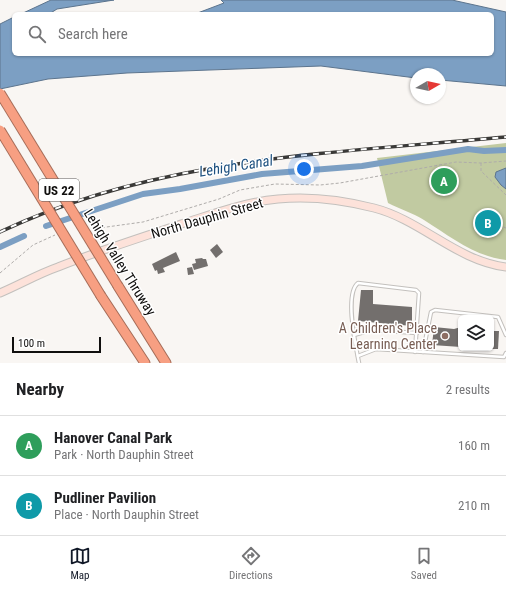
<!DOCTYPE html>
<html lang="en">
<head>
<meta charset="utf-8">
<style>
  body { margin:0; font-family:"Roboto Condensed",sans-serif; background:#f2f2f2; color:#202124 }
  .controls { position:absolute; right:12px; bottom:12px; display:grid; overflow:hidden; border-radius:6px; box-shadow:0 1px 3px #0004 }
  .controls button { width:36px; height:36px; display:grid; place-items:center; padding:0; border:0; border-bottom:1px solid #e0e0e0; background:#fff; color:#202124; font:20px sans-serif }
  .compass { position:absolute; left:410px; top:68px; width:36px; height:36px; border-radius:50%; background:#fff; box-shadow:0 1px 3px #0004; rotate:81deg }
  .scale { position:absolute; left:12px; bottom:10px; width:89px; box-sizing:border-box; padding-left:4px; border:2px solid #100f0e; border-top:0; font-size:11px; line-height:14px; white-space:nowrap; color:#100f0e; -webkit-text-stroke:3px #fff; paint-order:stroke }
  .you { position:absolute; left:304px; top:169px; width:14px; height:14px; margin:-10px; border:3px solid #fff; border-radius:50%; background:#1a73e8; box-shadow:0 0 0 6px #1a73e833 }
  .badge { display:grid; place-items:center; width:26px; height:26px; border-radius:50%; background:#111827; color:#fff; font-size:13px; font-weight:700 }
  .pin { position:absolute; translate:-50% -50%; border:2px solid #fff; box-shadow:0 1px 4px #0006 }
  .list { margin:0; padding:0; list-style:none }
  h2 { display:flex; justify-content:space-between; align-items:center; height:52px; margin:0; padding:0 16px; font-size:17px }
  h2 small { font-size:13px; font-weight:400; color:#757577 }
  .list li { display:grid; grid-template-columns:26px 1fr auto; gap:12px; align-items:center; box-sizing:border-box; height:60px; padding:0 16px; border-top:1px solid #e0e0e0 }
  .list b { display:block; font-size:15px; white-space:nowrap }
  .list p { margin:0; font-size:13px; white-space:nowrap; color:#757577 }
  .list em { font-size:13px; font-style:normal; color:#757577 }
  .icon { flex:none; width:22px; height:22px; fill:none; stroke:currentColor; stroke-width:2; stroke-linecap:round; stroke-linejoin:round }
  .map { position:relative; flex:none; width:506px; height:363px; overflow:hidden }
  .search { position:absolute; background:#fff; box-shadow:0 1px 3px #0004; left:12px; right:12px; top:12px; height:44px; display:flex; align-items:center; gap:10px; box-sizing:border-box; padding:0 14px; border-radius:6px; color:#757577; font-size:15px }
  .sheet { height:172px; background:#fff }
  nav { display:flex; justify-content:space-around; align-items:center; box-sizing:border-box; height:56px; border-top:1px solid #e0e0e0; background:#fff; font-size:11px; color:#757577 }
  nav a { display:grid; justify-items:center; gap:2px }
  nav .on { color:#111827 }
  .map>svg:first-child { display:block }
</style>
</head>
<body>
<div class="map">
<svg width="506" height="363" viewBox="0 0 506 363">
  <rect width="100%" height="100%" fill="#f9f6f3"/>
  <path fill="#c1caa1" d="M506 143V260C474 256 451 237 424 220 413 213 400 209 388 203L377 158Z"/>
  <g fill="#7c9fc3" stroke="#5c748d">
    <polygon points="51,0 114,0 57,9 49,14 21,14"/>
    <polygon points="221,0 452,0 506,12 506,86 440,80 440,74 416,74 416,78 321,66 127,73 48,79 0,89 0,24 14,17 14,54 492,54 492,14 195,14 224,3"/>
    <polygon points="506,168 506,189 501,185 495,177 496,172"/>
  </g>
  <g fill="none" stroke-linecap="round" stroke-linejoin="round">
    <g stroke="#7c9fc3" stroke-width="6">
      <polyline points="46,226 143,194 180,189 262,174 362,166 468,149 484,151 506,150"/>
      <polyline points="0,247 24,236"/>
    </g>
  </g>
  <g fill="#736f6d">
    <polygon points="479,214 499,218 496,231 477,228"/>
    <polygon points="217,244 223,252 216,258 210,250"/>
    <polygon points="176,252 180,261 163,268 165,272 158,274 157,270 155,271 152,264"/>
    <polygon points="202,258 203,259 206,259 208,266 194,270 192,264 196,263 195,259"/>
    <polygon points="192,267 194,274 188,275 187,268"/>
    <polygon points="361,290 373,290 373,304 412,307 412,326 358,321"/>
    <polygon points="434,327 454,329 461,327 461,347 432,345"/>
    <polygon points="491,331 499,331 498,349 491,349"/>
  </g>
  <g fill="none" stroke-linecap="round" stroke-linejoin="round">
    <defs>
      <g id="lane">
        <polyline points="354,335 371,330 417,333"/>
        <polyline points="423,352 431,312 435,310 498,317 506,335"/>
        <polyline points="358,356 376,349 504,357 506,353"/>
        <path d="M359 363C356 347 344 294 358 283L416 290 419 293 415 352"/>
      </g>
      <path id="secondary" d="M0 293C19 285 38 274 58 267 98 251 140 238 181 224 213 214 244 202 278 199 309 196 343 200 374 208 421 220 457 261 506 267"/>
      <g id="highway">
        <polyline points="118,286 166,363"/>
        <polyline points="101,296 145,363"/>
      </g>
    </defs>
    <use href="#lane" stroke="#c3c0bd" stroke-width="4.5"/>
    <use href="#secondary" stroke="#c3c0bd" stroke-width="9"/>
    <use href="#highway" stroke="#a66d59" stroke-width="11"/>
    <g stroke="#afacaa" stroke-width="1" stroke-dasharray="3 2" stroke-linecap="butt">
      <polyline points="481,163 481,171 506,195"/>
      <polyline points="499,225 506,228"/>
      <polyline points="92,229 143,222 219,199 240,190 275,184 320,185 340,183 456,162 481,163 506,161"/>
      <polyline points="0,273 33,245 55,235"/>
    </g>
    <use href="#lane" stroke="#fff" stroke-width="2.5"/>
    <use href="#secondary" stroke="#fde2da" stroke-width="7"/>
    <use href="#highway" stroke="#f79f82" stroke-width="9"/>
    <defs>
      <path id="rail" d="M0 232C157 157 336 153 506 137"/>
    </defs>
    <use href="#rail" stroke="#3a3937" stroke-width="3.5"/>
    <use href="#rail" stroke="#fff" stroke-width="2" stroke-dasharray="6" stroke-linecap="butt"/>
    <defs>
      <g id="highway-bridge">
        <polyline points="0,93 118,286"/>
        <polyline points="0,130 101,296"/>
      </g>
    </defs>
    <use href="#highway-bridge" stroke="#a66d59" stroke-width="11" stroke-linecap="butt"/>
    <use href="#highway-bridge" stroke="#f79f82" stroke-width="9"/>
  </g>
  <circle fill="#8d6e63" stroke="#fff" stroke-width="1.5" cx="445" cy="336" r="4"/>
  <g text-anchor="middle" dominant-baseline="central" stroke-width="3" stroke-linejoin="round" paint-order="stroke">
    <rect fill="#fff" stroke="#585756" stroke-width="1" x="39" y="179" width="40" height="22" rx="3"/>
    <g font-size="13" font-weight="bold" fill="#100f0e">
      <text x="59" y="190">US 22</text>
    </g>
    <g font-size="14" fill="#100f0e" stroke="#fff">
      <text transform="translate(207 218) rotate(-16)">North Dauphin Street</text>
      <text transform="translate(120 262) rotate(58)">Lehigh Valley Thruway</text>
    </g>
    <g font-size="14" fill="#785e54" stroke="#fff" text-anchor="end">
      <text x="437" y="328">A Children's Place<tspan x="437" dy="16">Learning Center</tspan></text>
    </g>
    <g font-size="15" font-style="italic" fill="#1e5180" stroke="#fff">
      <text transform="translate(236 166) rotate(-9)">Lehigh Canal</text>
    </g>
  </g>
</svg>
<div class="controls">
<button><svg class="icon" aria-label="layers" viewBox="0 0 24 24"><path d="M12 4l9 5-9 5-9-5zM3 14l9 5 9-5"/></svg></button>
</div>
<svg class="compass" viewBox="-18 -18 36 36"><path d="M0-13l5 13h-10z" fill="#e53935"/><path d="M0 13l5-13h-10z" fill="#757577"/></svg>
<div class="scale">100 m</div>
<div class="you"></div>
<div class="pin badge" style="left:444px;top:181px;background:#2e9e5b">A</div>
<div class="pin badge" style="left:488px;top:223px;background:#0f9aa8">B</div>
<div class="search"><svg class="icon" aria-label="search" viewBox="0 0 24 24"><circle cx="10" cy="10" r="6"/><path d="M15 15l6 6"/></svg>Search here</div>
</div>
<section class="sheet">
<h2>Nearby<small>2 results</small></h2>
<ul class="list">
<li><span class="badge" style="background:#2e9e5b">A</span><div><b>Hanover Canal Park</b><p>Park · North Dauphin Street</p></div><em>160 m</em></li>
<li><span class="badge" style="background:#0f9aa8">B</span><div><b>Pudliner Pavilion</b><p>Place · North Dauphin Street</p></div><em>210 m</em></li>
</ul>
</section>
<nav>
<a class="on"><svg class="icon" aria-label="map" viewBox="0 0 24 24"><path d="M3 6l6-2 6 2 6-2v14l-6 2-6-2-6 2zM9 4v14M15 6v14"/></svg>Map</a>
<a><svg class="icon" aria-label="directions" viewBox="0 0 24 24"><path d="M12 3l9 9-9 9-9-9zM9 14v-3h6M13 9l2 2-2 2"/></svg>Directions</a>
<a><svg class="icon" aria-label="saved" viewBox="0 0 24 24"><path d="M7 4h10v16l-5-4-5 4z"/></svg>Saved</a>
</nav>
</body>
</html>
